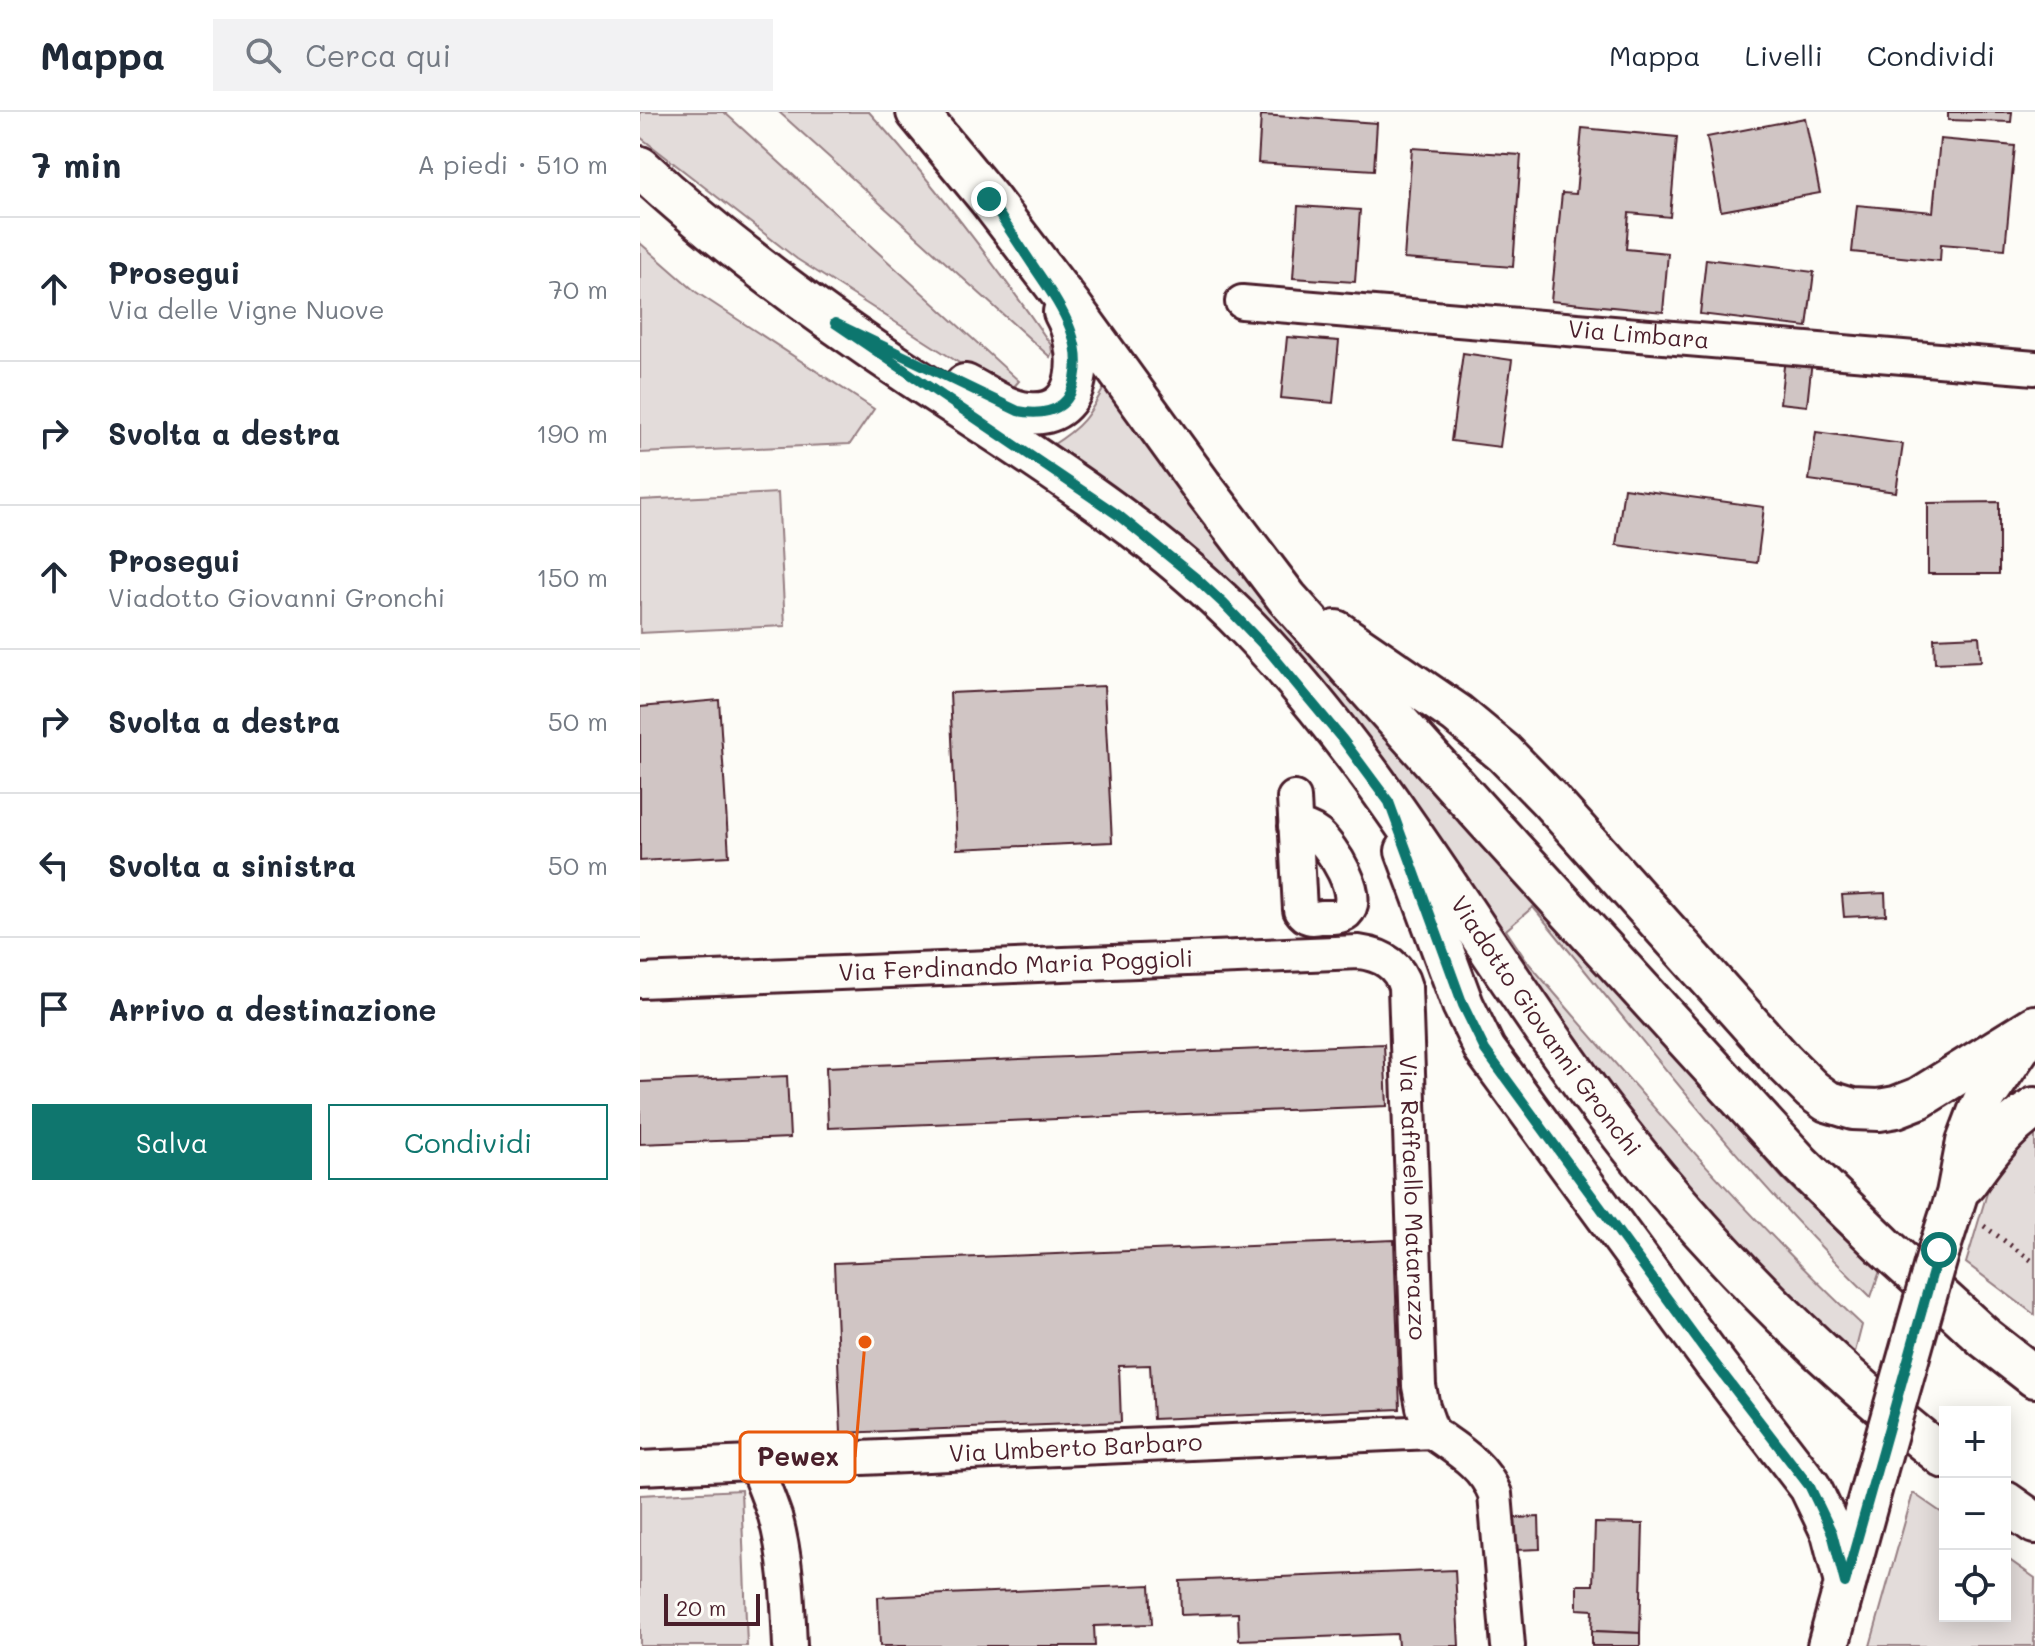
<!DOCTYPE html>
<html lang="it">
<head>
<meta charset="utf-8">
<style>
	body { margin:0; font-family:Mali,sans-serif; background:#f2f2f3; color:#1f2937 }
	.controls { position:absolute; right:24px; bottom:24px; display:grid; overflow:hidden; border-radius:0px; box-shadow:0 4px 20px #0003 }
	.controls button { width:72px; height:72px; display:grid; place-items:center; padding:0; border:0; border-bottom:2px solid #e0e1e3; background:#fff; color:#1f2937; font:40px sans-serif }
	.scale { position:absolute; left:24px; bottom:20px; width:96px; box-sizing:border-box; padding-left:8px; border:4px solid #4a1f2b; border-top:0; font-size:22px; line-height:28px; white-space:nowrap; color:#4a1f2b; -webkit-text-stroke:6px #fdfcf7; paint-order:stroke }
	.stop { position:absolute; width:24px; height:24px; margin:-18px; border:6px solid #0f766e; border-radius:50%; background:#fff }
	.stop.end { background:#0f766e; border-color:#fff; box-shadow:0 2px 8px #0008 }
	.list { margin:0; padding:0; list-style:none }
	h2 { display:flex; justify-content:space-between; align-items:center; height:104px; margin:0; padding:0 32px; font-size:34px }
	h2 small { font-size:26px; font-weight:400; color:#747a83 }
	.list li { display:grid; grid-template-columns:52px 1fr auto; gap:24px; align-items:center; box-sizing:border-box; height:144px; padding:0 32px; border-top:2px solid #e0e1e3 }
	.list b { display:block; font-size:30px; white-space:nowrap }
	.list p { margin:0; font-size:26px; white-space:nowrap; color:#747a83 }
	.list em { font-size:26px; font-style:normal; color:#747a83 }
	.actions { display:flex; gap:16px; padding:24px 32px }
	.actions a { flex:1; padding:18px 0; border:2px solid #0f766e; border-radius:0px; text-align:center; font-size:28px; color:#0f766e }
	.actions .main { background:#0f766e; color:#fff }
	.icon { flex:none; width:44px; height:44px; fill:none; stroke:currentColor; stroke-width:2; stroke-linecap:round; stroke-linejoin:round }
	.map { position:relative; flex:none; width:1395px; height:1534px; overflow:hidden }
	header { display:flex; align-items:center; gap:48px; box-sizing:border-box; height:112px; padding:0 40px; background:#fff; border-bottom:2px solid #e0e1e3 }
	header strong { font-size:38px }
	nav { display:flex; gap:44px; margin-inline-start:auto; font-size:28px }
	.search { width:560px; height:72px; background:#f2f2f3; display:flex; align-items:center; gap:20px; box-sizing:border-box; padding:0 28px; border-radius:0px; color:#747a83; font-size:30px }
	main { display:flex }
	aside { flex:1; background:#fff }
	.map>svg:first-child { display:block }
</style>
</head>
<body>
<header>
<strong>Mappa</strong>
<div class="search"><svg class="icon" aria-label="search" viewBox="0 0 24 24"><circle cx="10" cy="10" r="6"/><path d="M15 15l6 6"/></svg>Cerca qui</div>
<nav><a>Mappa</a><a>Livelli</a><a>Condividi</a></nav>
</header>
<main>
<aside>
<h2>7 min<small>A piedi · 510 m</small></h2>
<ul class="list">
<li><svg class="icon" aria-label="ahead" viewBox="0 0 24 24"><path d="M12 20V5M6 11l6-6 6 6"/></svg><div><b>Prosegui</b><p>Via delle Vigne Nuove</p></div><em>70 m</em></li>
<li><svg class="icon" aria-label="right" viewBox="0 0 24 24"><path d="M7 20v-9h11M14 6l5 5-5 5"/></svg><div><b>Svolta a destra</b></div><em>190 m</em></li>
<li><svg class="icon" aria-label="ahead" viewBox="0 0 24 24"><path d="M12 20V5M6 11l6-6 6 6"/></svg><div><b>Prosegui</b><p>Viadotto Giovanni Gronchi</p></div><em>150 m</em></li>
<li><svg class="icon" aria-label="right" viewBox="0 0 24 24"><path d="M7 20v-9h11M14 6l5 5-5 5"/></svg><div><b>Svolta a destra</b></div><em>50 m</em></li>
<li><svg class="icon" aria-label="left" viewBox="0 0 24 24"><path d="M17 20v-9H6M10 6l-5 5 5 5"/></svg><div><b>Svolta a sinistra</b></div><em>50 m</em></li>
<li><svg class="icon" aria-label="arrive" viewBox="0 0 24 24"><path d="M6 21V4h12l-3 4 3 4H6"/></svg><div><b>Arrivo a destinazione</b></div></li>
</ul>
<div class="actions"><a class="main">Salva</a><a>Condividi</a></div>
</aside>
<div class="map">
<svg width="1395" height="1534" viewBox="0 0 1395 1534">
	<rect width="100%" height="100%" fill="#fdfcf7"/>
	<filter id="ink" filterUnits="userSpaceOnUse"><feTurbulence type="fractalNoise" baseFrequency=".0125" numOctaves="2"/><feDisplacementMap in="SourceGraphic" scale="16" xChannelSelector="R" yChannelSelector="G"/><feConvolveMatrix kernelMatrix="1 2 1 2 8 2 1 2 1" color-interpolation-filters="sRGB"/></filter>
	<g filter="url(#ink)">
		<g fill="#e3dcda" stroke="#967e82" stroke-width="2">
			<polygon points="0,0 84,0 379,269 372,277 363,279 157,147 0,25"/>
			<path d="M139,0H229C295,73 355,152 411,233L412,240L410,245Z"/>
			<polygon points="0,131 56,180 234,297 210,332 0,341"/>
			<path d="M466,272L748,624L1143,1067L1198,1120L1241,1156L1231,1185C1107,1065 1002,927 893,795L866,818L886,848C994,974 1102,1100 1222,1213L1214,1244L1180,1213L1108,1141L1061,1089L993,1007L945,943L808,741L411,334C443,314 448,305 466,272Z"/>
			<polygon points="138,381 145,514 0,521 0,388"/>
			<polygon points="1395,1007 1395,1203 1326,1151 1359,1041"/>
			<polygon points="101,1378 107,1534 0,1534 0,1383"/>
			<polygon points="1273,1381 1305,1403 1305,1504 1365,1504 1365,1445 1395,1466 1394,1534 1230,1534"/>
		</g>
		<g fill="#d0c5c4" stroke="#4a1f2b" stroke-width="2">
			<polygon points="1308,0 1372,0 1371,10 1308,8"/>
			<polygon points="621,3 737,11 734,58 618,51"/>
			<polygon points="1165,6 1180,81 1081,99 1067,25"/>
			<polygon points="942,16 1037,25 1030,105 989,101 986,137 1028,141 1023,200 911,189 922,81 936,82"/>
			<polygon points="1300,27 1375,34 1365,137 1301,132 1300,149 1212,140 1217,93 1293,100"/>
			<polygon points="772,36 881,43 873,155 764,147"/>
			<polygon points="658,94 720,98 715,170 653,166"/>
			<polygon points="1066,147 1174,160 1167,215 1060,202"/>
			<polygon points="647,225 699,229 693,291 641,286"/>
			<polygon points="823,241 872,248 860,335 811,329"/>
			<polygon points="1145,245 1172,248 1167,294 1140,291"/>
			<polygon points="1176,320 1263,332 1256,380 1169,368"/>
			<polygon points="984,376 1124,395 1117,451 976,433"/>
			<polygon points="1359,390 1359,462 1288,462 1288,391"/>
			<polygon points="1339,524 1341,549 1295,551 1294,526"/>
			<polygon points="464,574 472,730 317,737 310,581"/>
			<polygon points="79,588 89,744 0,749 0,595"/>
			<polygon points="1245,781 1246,803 1204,805 1202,783"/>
			<polygon points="744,932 747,994 188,1016 186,955"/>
			<polygon points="147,964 150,1026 0,1032 0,970"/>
			<polygon points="754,1128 760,1297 513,1307 510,1253 479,1254 481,1310 201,1321 194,1151"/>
			<polygon points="899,1405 900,1437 874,1438 873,1406"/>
			<polygon points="955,1411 1003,1412 1000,1521 952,1519 953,1498 937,1497 937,1473 953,1473"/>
			<polygon points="815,1458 819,1534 758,1534 757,1522 599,1528 598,1501 541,1503 540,1469"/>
			<polygon points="510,1473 512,1512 454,1514 455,1534 240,1534 238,1485"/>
			<polygon points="952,1519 1000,1521 1000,1534 952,1534"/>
		</g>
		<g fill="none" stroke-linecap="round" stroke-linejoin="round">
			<g stroke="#4a1f2b" stroke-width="38">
				<g id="minor">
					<path id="s1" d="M602,190L1395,256"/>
					<path d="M654,686L660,798C666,807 672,807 681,805C689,805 700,806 706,801C724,783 692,736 678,723C671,717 664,716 655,714"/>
					<path id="s2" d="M0,869L719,840C741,843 759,852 765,875L779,1274L783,1295L792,1320"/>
					<path d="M115,1352C122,1369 129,1387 135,1404C147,1446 148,1491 150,1534"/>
					<path id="s3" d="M0,1356L792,1320C817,1338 843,1352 855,1382L868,1534"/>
				</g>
			</g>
			<g stroke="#4a1f2b" stroke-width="46">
				<g id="major">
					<polyline points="277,0 349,87 431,194 561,373 647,486 848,710 1160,1052 1244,1134 1318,1201 1345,1226 1395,1265"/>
					<path id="s4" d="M0,55C84,133 178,202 273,265C389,342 510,415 608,516C746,659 841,837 960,995C1059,1126 1177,1245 1305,1346"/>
					<path d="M325,273C345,283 366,299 388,301C446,307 444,235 424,200"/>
					<polyline points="696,519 817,602 864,641 909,687 1144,950 1172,978 1187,989 1213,997 1239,998 1256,995 1279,986 1395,914"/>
					<polyline points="766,739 823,893 845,938 1073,1249 1170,1375 1192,1421 1205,1471"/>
					<path d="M1325,1072C1345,1044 1365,1015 1395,996"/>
					<polyline points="1299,1138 1317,1082 1327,1030 1338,1001 1346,984 1383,930"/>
					<polyline points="1365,1390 1395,1411"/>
					<polyline points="1188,1534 1236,1360"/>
				</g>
			</g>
			<polyline stroke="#4a1f2b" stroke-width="5" stroke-dasharray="2 6" stroke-linecap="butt" points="1344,1114 1395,1151"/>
			<use href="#minor" stroke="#fdfcf7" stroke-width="32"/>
			<use href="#major" stroke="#fdfcf7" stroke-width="40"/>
			<g stroke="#4a1f2b" stroke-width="46" stroke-linecap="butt">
				<polyline id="major-bridge" points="1236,1360 1299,1138"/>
			</g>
			<use href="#major-bridge" stroke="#fdfcf7" stroke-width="40"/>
		</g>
	</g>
	<g fill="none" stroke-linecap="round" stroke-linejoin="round" filter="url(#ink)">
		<path stroke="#0f766e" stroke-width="10" d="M349,87C364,110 379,132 394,155C419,192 450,232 431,280C422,301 398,303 378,299L195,211L478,403L557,467L584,492L629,539L703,628L749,690L823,893L845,938L1073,1249L1170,1375L1192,1421L1205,1471L1299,1138"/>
	</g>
	<g text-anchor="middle" stroke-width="7" stroke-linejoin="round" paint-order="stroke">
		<g font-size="24" fill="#4a1f2b" stroke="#fdfcf7">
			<text dy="8" stroke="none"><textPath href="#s1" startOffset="398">Via Limbara</textPath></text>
			<text dy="8" stroke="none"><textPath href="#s2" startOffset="376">Via Ferdinando Maria Poggioli</textPath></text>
			<text dy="8" stroke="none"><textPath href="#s4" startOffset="1262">Viadotto Giovanni Gronchi</textPath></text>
			<text dy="8" stroke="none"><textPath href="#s2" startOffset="992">Via Raffaello Matarazzo</textPath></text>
			<text dy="8" stroke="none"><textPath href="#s3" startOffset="436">Via Umberto Barbaro</textPath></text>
		</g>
	</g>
	<path fill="none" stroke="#e8590c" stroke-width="3" d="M225 1230L215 1345"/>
	<circle fill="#e8590c" stroke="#fdfcf7" stroke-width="3" cx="225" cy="1230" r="8"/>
	<rect fill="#fdfcf7" stroke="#e8590c" stroke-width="3" x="100" y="1320" width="115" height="50" rx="8"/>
	<g font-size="26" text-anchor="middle" font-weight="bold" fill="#4a1f2b">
		<text x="158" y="1354">Pewex</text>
	</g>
</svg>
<div class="controls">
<button>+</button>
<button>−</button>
<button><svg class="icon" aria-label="locate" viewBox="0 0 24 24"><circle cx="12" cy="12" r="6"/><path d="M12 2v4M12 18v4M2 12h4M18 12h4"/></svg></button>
</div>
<div class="scale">20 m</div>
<div class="stop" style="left:1299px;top:1138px"></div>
<div class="stop end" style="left:349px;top:87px"></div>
</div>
</main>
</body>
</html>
